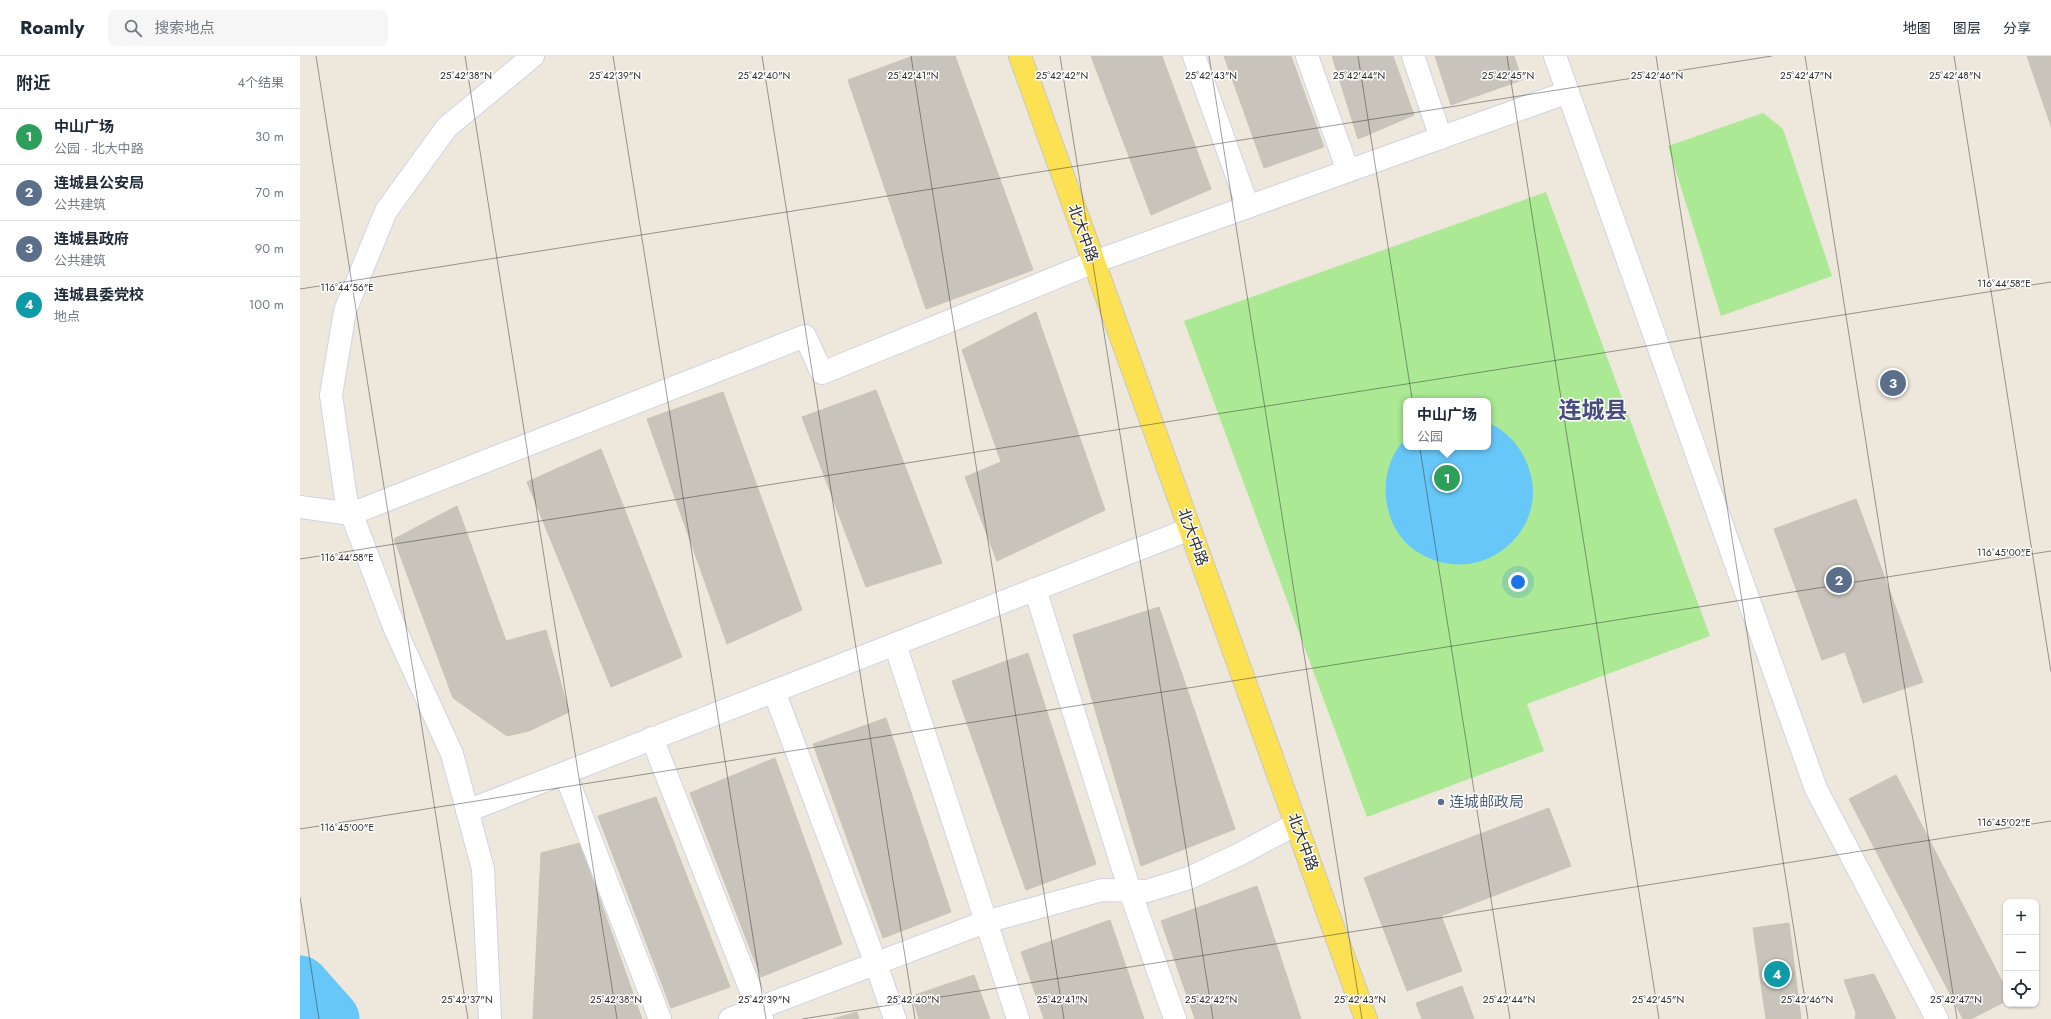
<!DOCTYPE html>
<html lang="zh">
<head>
<meta charset="utf-8">
<style>
	body { margin:0; font-family:Jost,"Noto Sans SC",sans-serif; background:#f6f6f7; color:#1f2937 }
	.controls { position:absolute; right:12px; bottom:12px; display:grid; overflow:hidden; border-radius:8px; box-shadow:0 1px 3px #0004 }
	.controls button { width:36px; height:36px; display:grid; place-items:center; padding:0; border:0; border-bottom:1px solid #e0e1e3; background:#fff; color:#1f2937; font:20px sans-serif }
	.you { position:absolute; left:1218px; top:526px; width:14px; height:14px; margin:-10px; border:3px solid #fff; border-radius:50%; background:#1a73e8; box-shadow:0 0 0 6px #1a73e833 }
	.badge { display:grid; place-items:center; width:26px; height:26px; border-radius:50%; background:#2563eb; color:#fff; font-size:13px; font-weight:700 }
	.pin { position:absolute; translate:-50% -50%; border:2px solid #fff; box-shadow:0 1px 4px #0006 }
	.popup { position:absolute; left:1103px; top:342px; width:88px; height:52px; box-sizing:border-box; display:grid; place-content:center; border-radius:8px; background:#fff; filter:drop-shadow(0 1px 3px #0005); font-size:13px; white-space:nowrap; color:#747a83 }
	.popup b { font-size:15px; color:#1f2937 }
	.popup::after { content:''; position:absolute; left:50%; top:100%; margin-left:-8px; border:8px solid transparent; border-top-color:#fff }
	.list { margin:0; padding:0; list-style:none }
	h2 { display:flex; justify-content:space-between; align-items:center; height:52px; margin:0; padding:0 16px; font-size:17px }
	h2 small { font-size:13px; font-weight:400; color:#747a83 }
	.list li { display:grid; grid-template-columns:26px 1fr auto; gap:12px; align-items:center; box-sizing:border-box; height:56px; padding:0 16px; border-top:1px solid #e0e1e3 }
	.list b { display:block; font-size:15px; white-space:nowrap }
	.list p { margin:0; font-size:13px; white-space:nowrap; color:#747a83 }
	.list em { font-size:13px; font-style:normal; color:#747a83 }
	.icon { flex:none; width:22px; height:22px; fill:none; stroke:currentColor; stroke-width:2; stroke-linecap:round; stroke-linejoin:round }
	.map { position:relative; flex:none; width:1751px; height:963px; overflow:hidden }
	header { display:flex; align-items:center; gap:24px; box-sizing:border-box; height:56px; padding:0 20px; background:#fff; border-bottom:1px solid #e0e1e3 }
	header strong { font-size:19px }
	nav { display:flex; gap:22px; margin-inline-start:auto; font-size:14px }
	.search { width:280px; height:36px; background:#f6f6f7; display:flex; align-items:center; gap:10px; box-sizing:border-box; padding:0 14px; border-radius:8px; color:#747a83; font-size:15px }
	main { display:flex }
	aside { flex:1; background:#fff }
	.map>svg:first-child { display:block }
</style>
</head>
<body>
<header>
<strong>Roamly</strong>
<div class="search"><svg class="icon" aria-label="search" viewBox="0 0 24 24"><circle cx="10" cy="10" r="6"/><path d="M15 15l6 6"/></svg>搜索地点</div>
<nav><a>地图</a><a>图层</a><a>分享</a></nav>
</header>
<main>
<aside>
<h2>附近<small>4个结果</small></h2>
<ul class="list">
<li><span class="badge" style="background:#2e9e5b">1</span><div><b>中山广场</b><p>公园 · 北大中路</p></div><em>30 m</em></li>
<li><span class="badge" style="background:#5c6f8a">2</span><div><b>连城县公安局</b><p>公共建筑</p></div><em>70 m</em></li>
<li><span class="badge" style="background:#5c6f8a">3</span><div><b>连城县政府</b><p>公共建筑</p></div><em>90 m</em></li>
<li><span class="badge" style="background:#0f9aa8">4</span><div><b>连城县委党校</b><p>地点</p></div><em>100 m</em></li>
</ul>
</aside>
<div class="map">
<svg width="1751" height="963" viewBox="0 0 1751 963">
	<rect width="100%" height="100%" fill="#eee7dc"/>
	<g fill="#abe994" fill-rule="evenodd">
		<polygon points="1463,57 1483,73 1532,220 1421,260 1368,90"/>
		<path d="M1246,136L1410,580L1227,648L1244,695L1067,761L884,265ZM1106,345H1188V391H1106Z"/>
	</g>
	<path fill="#67c7f8" d="M1188,367C1205,373 1219,389 1226,405C1256,471 1183,534 1121,498C1104,489 1092,472 1088,453C1082,430 1087,400 1106,383V391H1188Z"/>
	<g fill="none" stroke-linecap="round" stroke-linejoin="round">
		<polyline stroke="#67c7f8" stroke-width="57" points="0,928 31,963"/>
	</g>
	<g fill="#c9c4bb" stroke="#c9c4b5">
		<polygon points="613,0 655,0 733,214 626,253 548,24"/>
		<polygon points="791,0 862,0 911,133 851,159"/>
		<polygon points="924,0 991,0 1024,91 964,112"/>
		<polygon points="1032,0 1093,0 1114,59 1058,83"/>
		<polygon points="1135,0 1214,0 1222,24 1151,49"/>
		<polygon points="1727,0 1751,0 1751,70"/>
		<polygon points="736,256 805,454 697,505 665,421 701,406 662,294"/>
		<polygon points="576,334 642,507 566,531 502,361"/>
		<polygon points="423,336 502,554 427,588 347,363"/>
		<polygon points="301,393 382,601 311,631 227,426"/>
		<polygon points="1556,443 1623,626 1563,647 1545,596 1522,604 1474,473"/>
		<polygon points="157,450 206,585 246,574 269,656 229,675 207,680 153,642 94,483"/>
		<polygon points="859,551 935,773 841,810 773,579"/>
		<polygon points="728,597 796,808 726,834 652,625"/>
		<polygon points="586,662 651,856 583,882 513,688"/>
		<polygon points="475,702 542,888 461,921 390,737"/>
		<polygon points="1596,719 1706,933 1706,945 1671,963 1663,963 1549,743"/>
		<polygon points="356,741 430,931 371,952 298,760"/>
		<polygon points="1249,752 1271,810 1141,860 1119,801"/>
		<polygon points="280,787 342,963 233,963 241,797"/>
		<polygon points="1119,801 1162,915 1107,935 1064,822"/>
		<polygon points="957,830 1001,963 895,963 861,865"/>
		<polygon points="810,864 844,963 744,963 721,896"/>
		<polygon points="1489,867 1501,963 1466,963 1453,872"/>
		<polygon points="1574,918 1596,963 1555,963 1556,957 1544,924"/>
		<polygon points="674,919 690,963 619,963 612,940"/>
		<polygon points="1162,930 1174,963 1122,963 1116,947"/>
		<polygon points="557,956 559,963 533,963"/>
	</g>
	<g fill="none" stroke-linecap="round" stroke-linejoin="round">
		<g stroke="#d1d3e5" stroke-width="24">
			<g id="minor">
				<polyline points="894,0 948,151"/>
				<polyline points="1007,0 1048,115"/>
				<polyline points="1113,0 1141,82"/>
				<polyline points="1255,0 1516,733 1637,963"/>
				<polyline points="0,451 51,458 505,280 522,317 794,206 1268,36"/>
				<polyline points="735,533 830,835 875,963"/>
				<polyline points="595,588 718,963"/>
				<polyline points="474,635 576,908 595,963"/>
				<polyline points="352,682 462,963"/>
				<polyline points="265,717 360,963"/>
				<polyline points="167,755 890,473"/>
				<polyline points="190,963 183,813 152,698 95,573 46,443 31,339 45,255 86,155 147,71 233,0"/>
				<polyline points="430,963 685,866 802,834 847,835 889,822 940,798 996,768"/>
			</g>
		</g>
		<g stroke="#c8c8c8" stroke-width="24">
			<polyline id="major" points="720,0 1066,963"/>
		</g>
		<use href="#minor" stroke="#fff" stroke-width="22"/>
		<use href="#major" stroke="#fce153" stroke-width="22"/>
	</g>
	<path fill="none" stroke="#2b2b2b" stroke-width="1" stroke-opacity="0.45" d="M16,0L168,963M165,0L317,963M313,0L466,963M462,0L615,963M611,0L764,963M760,0L913,963M909,0L1062,963M1058,0L1210,963M1207,0L1359,963M1356,0L1508,963M1505,0L1657,963M1654,0L1751,616M0,233L1472,0M0,503L1751,226M0,773L1751,495M0,841L19,963M502,963L1751,765"/>
	<circle fill="#5c6f8a" stroke="#fff" stroke-width="1.5" cx="1141" cy="746" r="4"/>
	<g text-anchor="middle" stroke-width="3" stroke-linejoin="round" paint-order="stroke">
		<g font-size="15" fill="#2b2b2b" stroke="#fff">
			<text transform="translate(783 177) rotate(70)" y="5">北大中路</text>
			<text transform="translate(893 481) rotate(70)" y="5">北大中路</text>
			<text transform="translate(1003 786) rotate(70)" y="5">北大中路</text>
		</g>
		<g font-size="15" fill="#4e5e75" stroke="#fff" text-anchor="start">
			<text x="1149" y="751">连城邮政局</text>
		</g>
		<g font-size="23" font-weight="bold" fill="#474d7f" stroke="#fff">
			<text x="1293" y="362">连城县</text>
		</g>
	</g>
	<g font-size="10" text-anchor="middle" fill="#2b2b2b" stroke="#fff" stroke-width="3" stroke-linejoin="round" paint-order="stroke">
		<text x="1655" y="23">25°42'48"N</text>
		<text x="166" y="23">25°42'38"N</text>
		<text x="315" y="23">25°42'39"N</text>
		<text x="464" y="23">25°42'40"N</text>
		<text x="613" y="23">25°42'41"N</text>
		<text x="762" y="23">25°42'42"N</text>
		<text x="911" y="23">25°42'43"N</text>
		<text x="1059" y="23">25°42'44"N</text>
		<text x="1208" y="23">25°42'45"N</text>
		<text x="1357" y="23">25°42'46"N</text>
		<text x="1506" y="23">25°42'47"N</text>
		<text x="1704" y="231">116°44'58"E</text>
		<text x="47" y="235">116°44'56"E</text>
		<text x="1704" y="500">116°45'00"E</text>
		<text x="47" y="505">116°44'58"E</text>
		<text x="1704" y="770">116°45'02"E</text>
		<text x="47" y="775">116°45'00"E</text>
		<text x="167" y="947">25°42'37"N</text>
		<text x="316" y="947">25°42'38"N</text>
		<text x="464" y="947">25°42'39"N</text>
		<text x="613" y="947">25°42'40"N</text>
		<text x="762" y="947">25°42'41"N</text>
		<text x="911" y="947">25°42'42"N</text>
		<text x="1060" y="947">25°42'43"N</text>
		<text x="1209" y="947">25°42'44"N</text>
		<text x="1358" y="947">25°42'45"N</text>
		<text x="1507" y="947">25°42'46"N</text>
		<text x="1656" y="947">25°42'47"N</text>
	</g>
</svg>
<div class="controls">
<button>+</button>
<button>−</button>
<button><svg class="icon" aria-label="locate" viewBox="0 0 24 24"><circle cx="12" cy="12" r="6"/><path d="M12 2v4M12 18v4M2 12h4M18 12h4"/></svg></button>
</div>
<div class="you"></div>
<div class="pin badge" style="left:1147px;top:422px;background:#2e9e5b">1</div>
<div class="popup"><b>中山广场</b>公园</div>
<div class="pin badge" style="left:1539px;top:524px;background:#5c6f8a">2</div>
<div class="pin badge" style="left:1593px;top:327px;background:#5c6f8a">3</div>
<div class="pin badge" style="left:1477px;top:918px;background:#0f9aa8">4</div>
</div>
</main>
</body>
</html>
